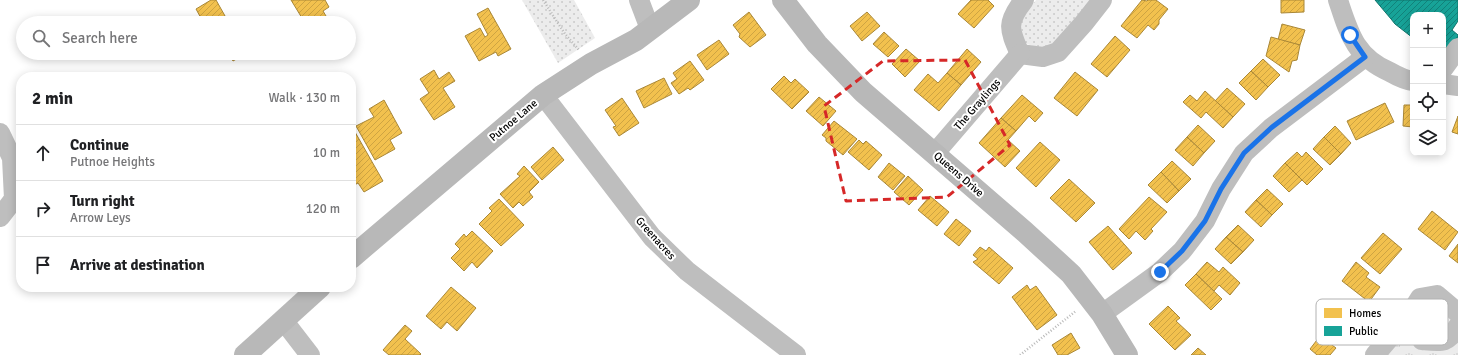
<!DOCTYPE html>
<html lang="en">
<head>
<meta charset="utf-8">
<style>
	body { margin:0; font-family:Signika,sans-serif; background:#f2f2f2; color:#202124 }
	.controls { position:absolute; right:12px; top:12px; display:grid; overflow:hidden; border-radius:8px; box-shadow:0 2px 10px #0003 }
	.controls button { width:36px; height:36px; display:grid; place-items:center; padding:0; border:0; border-bottom:1px solid #e0e0e0; background:#fff; color:#202124; font:20px sans-serif }
	.stop { position:absolute; width:12px; height:12px; margin:-9px; border:3px solid #1a73e8; border-radius:50%; background:#fff }
	.stop.end { background:#1a73e8; border-color:#fff; box-shadow:0 1px 4px #0008 }
	.list { margin:0; padding:0; list-style:none }
	h2 { display:flex; justify-content:space-between; align-items:center; height:52px; margin:0; padding:0 16px; font-size:17px }
	h2 small { font-size:13px; font-weight:400; color:#757577 }
	.list li { display:grid; grid-template-columns:26px 1fr auto; gap:12px; align-items:center; box-sizing:border-box; height:56px; padding:0 16px; border-top:1px solid #e0e0e0 }
	.list b { display:block; font-size:15px; white-space:nowrap }
	.list p { margin:0; font-size:13px; white-space:nowrap; color:#757577 }
	.list em { font-size:13px; font-style:normal; color:#757577 }
	.icon { flex:none; width:22px; height:22px; fill:none; stroke:currentColor; stroke-width:2; stroke-linecap:round; stroke-linejoin:round }
	.map { position:relative; flex:none; width:1458px; height:355px; overflow:hidden }
	.search { position:absolute; background:#fff; box-shadow:0 2px 10px #0003; left:16px; top:16px; width:340px; height:44px; display:flex; align-items:center; gap:10px; box-sizing:border-box; padding:0 14px; border-radius:22px; color:#757577; font-size:15px }
	.panel { position:absolute; background:#fff; box-shadow:0 2px 10px #0003; left:16px; top:72px; width:340px; height:220px; border-radius:16px }
	.map>svg:first-child { display:block }
</style>
</head>
<body>
<div class="map">
<svg width="1458" height="355" viewBox="0 0 1458 355">
	<defs>
		<pattern id="grass-dots" width="8" height="8" patternUnits="userSpaceOnUse"><rect width="8" height="8" fill="#ececec"/><path d="M2 2h.1M6 6h.1" fill="none" stroke="#c9c9c9" stroke-width="1.8" stroke-linecap="round"/></pattern>
		<pattern id="park-tufts" width="24" height="20" patternUnits="userSpaceOnUse"><rect width="24" height="20" fill="#ececec"/><path d="M3 7l-1-3M5 7V3M7 7l1-3M15 17l-1-3M17 17v-4M19 17l1-3" fill="none" stroke="#c9c9c9"/></pattern>
		<pattern id="homes-hatch" width="6" height="6" patternUnits="userSpaceOnUse"><rect width="6" height="6" fill="#f2c14e"/><path d="M-1 1l2-2M0 6l6-6M5 7l2-2" fill="none" stroke="#cea442"/></pattern>
		<pattern id="public-hatch" width="6" height="6" patternUnits="userSpaceOnUse"><rect width="6" height="6" fill="#17a398"/><path d="M-1 1l2-2M0 6l6-6M5 7l2-2" fill="none" stroke="#12827a"/></pattern>
	</defs>
	<rect width="100%" height="100%" fill="#fff"/>
	<g fill="url(#grass-dots)">
		<polygon points="522,0 574,0 595,38 558,63"/>
		<polygon points="1036,0 1092,0 1056,44 1039,49 1023,42 1020,22"/>
	</g>
	<polygon fill="url(#park-tufts)" points="1434,301 1458,320 1458,355 1385,355 1422,305"/>
	<g fill="url(#homes-hatch)" stroke="#a98737">
		<polygon points="211,0 216,0 229,23 211,23 207,17 202,20 196,9"/>
		<polygon points="291,0 325,0 329,7 323,11 329,21 326,23 305,23"/>
		<polygon points="971,0 988,0 994,6 974,28 958,14"/>
		<polygon points="1142,0 1147,1 1148,0 1156,0 1168,9 1159,20 1159,24 1154,30 1148,25 1137,38 1121,26"/>
		<polygon points="1281,0 1304,0 1304,12 1281,13"/>
		<polygon points="488,8 511,49 498,56 496,52 479,61 465,36 480,28 485,37 488,35 477,14"/>
		<polygon points="749,12 766,35 750,47 739,37 740,34 733,25"/>
		<polygon points="867,12 880,26 862,41 850,26"/>
		<polygon points="1282,24 1305,30 1300,45 1278,40"/>
		<polygon points="884,32 899,46 888,57 873,44"/>
		<polygon points="1115,36 1130,50 1107,77 1091,64"/>
		<polygon points="1271,37 1300,45 1297,60 1292,61 1289,72 1266,56"/>
		<polygon points="719,40 729,54 707,70 697,55"/>
		<polygon points="906,49 920,61 905,77 892,64"/>
		<polygon points="967,49 981,62 961,85 947,73"/>
		<polygon points="228,53 247,53 233,61"/>
		<polygon points="1263,59 1280,75 1268,87 1251,71"/>
		<polygon points="690,61 704,80 690,90 688,88 679,94 671,83 677,79 673,73"/>
		<polygon points="434,70 439,79 449,72 455,81 443,88 455,107 434,120 420,99 429,93 420,79"/>
		<polygon points="1251,71 1268,87 1256,100 1239,83"/>
		<polygon points="1075,72 1098,90 1077,116 1054,98"/>
		<polygon points="947,73 961,85 939,111 914,90 928,74 938,83"/>
		<polygon points="784,76 791,83 795,79 809,92 792,109 771,89"/>
		<polygon points="664,78 672,94 644,108 636,91"/>
		<polygon points="1227,88 1245,104 1233,117 1215,101"/>
		<polygon points="1205,91 1233,117 1223,128 1206,112 1201,118 1183,102 1190,95 1197,101"/>
		<polygon points="1022,95 1043,113 1035,122 1029,116 1016,131 1001,118"/>
		<polygon points="819,97 836,111 823,126 806,111"/>
		<polygon points="622,98 639,123 619,136 613,127 616,126 605,110"/>
		<polygon points="384,100 402,133 390,140 395,149 375,160 356,126 374,117 369,109"/>
		<polygon points="1385,103 1394,122 1356,140 1347,121"/>
		<polygon points="1404,105 1413,105 1413,127 1403,126"/>
		<polygon points="1458,116 1458,134 1452,132"/>
		<polygon points="1001,118 1016,131 1008,140 1020,151 1005,167 979,143"/>
		<polygon points="834,121 857,139 843,155 826,141 826,138 822,135"/>
		<polygon points="351,125 383,181 364,192 358,183 351,187"/>
		<polygon points="1198,125 1215,141 1204,153 1187,137"/>
		<polygon points="1335,126 1351,143 1341,154 1324,137"/>
		<polygon points="1187,137 1204,153 1193,166 1175,150"/>
		<polygon points="1324,137 1341,154 1330,165 1313,149"/>
		<polygon points="859,140 863,144 866,141 882,155 869,170 848,152"/>
		<polygon points="1040,142 1060,160 1036,187 1016,168"/>
		<polygon points="553,147 564,160 542,180 531,167"/>
		<polygon points="1297,152 1302,157 1306,152 1323,169 1307,185 1285,163"/>
		<polygon points="1172,161 1191,179 1179,191 1161,172"/>
		<polygon points="889,163 905,176 893,190 878,177"/>
		<polygon points="1285,163 1302,180 1289,192 1273,176"/>
		<polygon points="524,166 539,182 529,192 533,197 523,206 519,202 513,208 500,194 520,176 517,174"/>
		<polygon points="1161,172 1179,191 1167,203 1148,185"/>
		<polygon points="908,176 923,190 909,205 894,192"/>
		<polygon points="1069,179 1095,203 1076,222 1050,198"/>
		<polygon points="1267,189 1283,204 1272,215 1256,200"/>
		<polygon points="930,196 949,212 937,226 918,210"/>
		<polygon points="1149,197 1167,212 1151,229 1153,231 1145,240 1136,231 1129,239 1119,229"/>
		<polygon points="499,199 524,225 501,246 479,224 492,211 489,208"/>
		<polygon points="1256,200 1272,215 1261,227 1245,212"/>
		<polygon points="1432,211 1458,232 1445,250 1418,229"/>
		<polygon points="956,219 971,231 959,246 944,234"/>
		<polygon points="1238,225 1254,240 1243,252 1226,237"/>
		<polygon points="1108,226 1132,253 1113,270 1089,242"/>
		<polygon points="472,231 493,251 477,268 472,262 464,271 451,258 460,249 455,244 464,234 466,237"/>
		<polygon points="1383,233 1402,249 1380,274 1361,258"/>
		<polygon points="1226,237 1243,252 1231,264 1215,249"/>
		<polygon points="1458,244 1458,263 1449,256"/>
		<polygon points="980,247 986,251 989,247 1013,268 999,284 973,262 978,259 973,255"/>
		<polygon points="1207,262 1219,272 1223,267 1240,283 1230,295 1219,285 1214,291 1196,274"/>
		<polygon points="1356,262 1369,273 1366,277 1380,287 1369,302 1342,281"/>
		<polygon points="1196,274 1222,299 1211,310 1185,285"/>
		<polygon points="1027,285 1030,290 1036,286 1057,315 1037,330 1012,297"/>
		<polygon points="451,287 476,308 457,331 447,322 441,329 426,316"/>
		<polygon points="1168,306 1180,318 1176,321 1191,335 1175,350 1149,324"/>
		<polygon points="405,325 412,331 405,339 421,354 420,355 389,355 383,350"/>
		<polygon points="1071,333 1080,348 1067,355 1058,355 1052,345"/>
		<polygon points="1320,336 1336,348 1330,355 1317,355 1310,349"/>
		<polygon points="1198,348 1206,355 1191,355"/>
	</g>
	<polygon fill="url(#public-hatch)" stroke="#10726a" points="1375,0 1458,0 1458,21 1452,30 1458,35 1458,38 1448,51 1443,47 1443,15 1413,15 1413,38 1395,24 1391,19"/>
	<g fill="none" stroke-linecap="round" stroke-linejoin="round">
		<g stroke="#b9b9b9" stroke-width="2.5" stroke-dasharray="1 2" stroke-linecap="butt">
			<polyline points="543,0 565,34 579,50"/>
			<polyline points="1020,355 1076,311"/>
		</g>
		<g stroke="#bebebe" stroke-width="20">
			<polyline points="639,0 650,29"/>
			<path d="M1338,0C1349,33 1355,57 1390,72C1397,76 1405,80 1413,81"/>
			<polyline points="1020,54 1043,57 1058,52 1084,23 1102,0"/>
			<path d="M1020,54C1009,29 1006,23 1024,0"/>
			<polyline points="1443,69 1458,48"/>
			<polyline points="1443,84 1458,86"/>
			<polyline points="543,95 652,237 687,271 796,355"/>
			<polyline points="0,133 12,158 14,199 0,217"/>
			<polyline points="935,153 1020,54"/>
			<path d="M1458,313L1437,295L1420,298L1410,314L1422,340C1441,342 1448,344 1458,326"/>
			<polyline points="1102,314 1160,272 1182,251 1205,221 1221,189 1244,153 1271,128 1365,57"/>
			<polyline points="283,320 310,355"/>
			<polyline points="1375,355 1410,314"/>
		</g>
		<g stroke="#b8b8b8" stroke-width="22">
			<polyline points="783,0 817,44 863,92 1025,232 1071,274 1102,314 1127,355"/>
			<polyline points="351,258 543,95 591,64 636,40 689,0"/>
			<polyline points="245,355 320,287"/>
		</g>
	</g>
	<g fill="none" stroke-linecap="round" stroke-linejoin="round">
		<polyline stroke="#1a73e8" stroke-width="5" points="1160,272 1182,251 1205,221 1221,189 1244,153 1271,128 1365,57 1350,35"/>
	</g>
	<path fill="none" stroke="#d62828" stroke-width="3" stroke-dasharray="8 5" stroke-linejoin="round" d="M965,60L1010,145L947,197L846,201L824,106L883,61Z"/>
	<g text-anchor="middle" stroke-width="4" stroke-linejoin="round" paint-order="stroke">
		<g font-size="11" fill="#000" stroke="#fff">
			<text transform="translate(977 104) rotate(-49)" y="4">The Graylings</text>
			<text transform="translate(513 120) rotate(-40)" y="4">Putnoe Lane</text>
			<text transform="translate(959 174) rotate(41)" y="4">Queens Drive</text>
			<text transform="translate(656 238) rotate(48)" y="4">Greenacres</text>
		</g>
	</g>
	<rect x="1316" y="299" width="132" height="46" rx="6" fill="#fff" stroke="#b2b2b2" stroke-width="1"/>
	<rect x="1324" y="308" width="18" height="10" fill="#f2c14e"/>
	<rect x="1324" y="326" width="18" height="10" fill="#17a398"/>
	<g font-size="11" fill="#000">
		<text x="1349" y="317">Homes</text>
		<text x="1349" y="335">Public</text>
	</g>
</svg>
<div class="controls">
<button>+</button>
<button>−</button>
<button><svg class="icon" aria-label="locate" viewBox="0 0 24 24"><circle cx="12" cy="12" r="6"/><path d="M12 2v4M12 18v4M2 12h4M18 12h4"/></svg></button>
<button><svg class="icon" aria-label="layers" viewBox="0 0 24 24"><path d="M12 4l9 5-9 5-9-5zM3 14l9 5 9-5"/></svg></button>
</div>
<div class="stop" style="left:1350px;top:35px"></div>
<div class="stop end" style="left:1160px;top:272px"></div>
<div class="search"><svg class="icon" aria-label="search" viewBox="0 0 24 24"><circle cx="10" cy="10" r="6"/><path d="M15 15l6 6"/></svg>Search here</div>
<section class="panel">
<h2>2 min<small>Walk · 130 m</small></h2>
<ul class="list">
<li><svg class="icon" aria-label="ahead" viewBox="0 0 24 24"><path d="M12 20V5M6 11l6-6 6 6"/></svg><div><b>Continue</b><p>Putnoe Heights</p></div><em>10 m</em></li>
<li><svg class="icon" aria-label="right" viewBox="0 0 24 24"><path d="M7 20v-9h11M14 6l5 5-5 5"/></svg><div><b>Turn right</b><p>Arrow Leys</p></div><em>120 m</em></li>
<li><svg class="icon" aria-label="arrive" viewBox="0 0 24 24"><path d="M6 21V4h12l-3 4 3 4H6"/></svg><div><b>Arrive at destination</b></div></li>
</ul>
</section>
</div>
</body>
</html>
